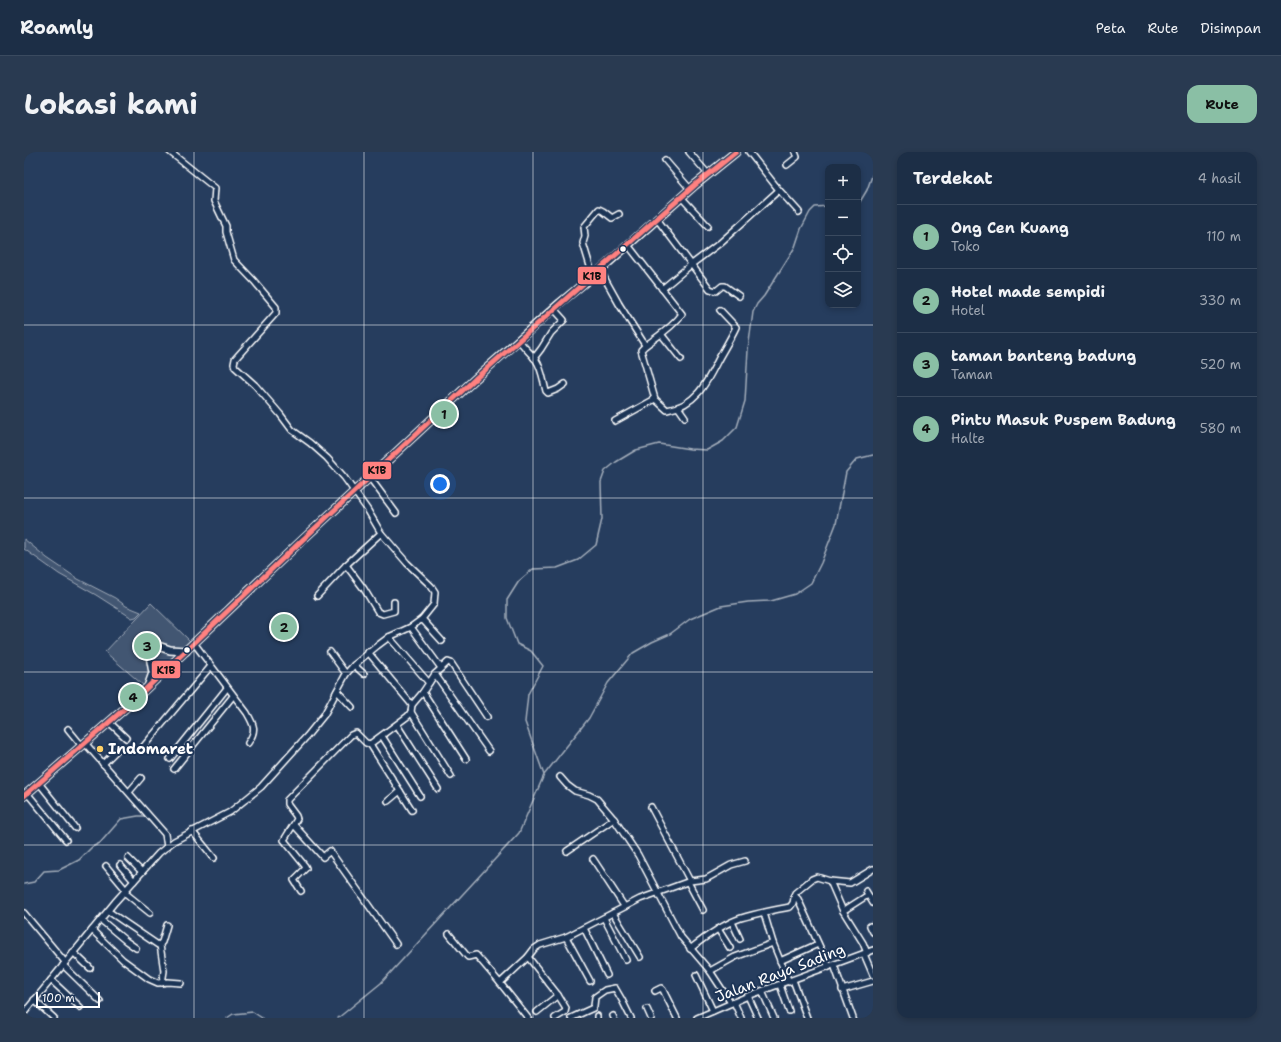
<!DOCTYPE html>
<html lang="id">
<head>
<meta charset="utf-8">
<style>
	body { margin:0; font-family:"Shantell Sans",sans-serif; background:#293a51; color:#f1f3f6 }
	.controls { position:absolute; right:12px; top:12px; display:grid; overflow:hidden; border-radius:8px; box-shadow:0 2px 6px #0003 }
	.controls button { width:36px; height:36px; display:grid; place-items:center; padding:0; border:0; border-bottom:1px solid #3a4a5f; background:#1c2e46; color:#f1f3f6; font:20px sans-serif }
	.scale { position:absolute; left:12px; bottom:10px; width:64px; box-sizing:border-box; padding-left:4px; border:2px solid #fff; border-top:0; font-size:11px; line-height:14px; white-space:nowrap; color:#fff; -webkit-text-stroke:3px #1d3557; paint-order:stroke }
	.you { position:absolute; left:416px; top:332px; width:14px; height:14px; margin:-10px; border:3px solid #fff; border-radius:50%; background:#1a73e8; box-shadow:0 0 0 6px #1a73e833 }
	.badge { display:grid; place-items:center; width:26px; height:26px; border-radius:50%; background:#8abfa5; color:#111; font-size:13px; font-weight:700 }
	.pin { position:absolute; translate:-50% -50%; border:2px solid #fff; box-shadow:0 1px 4px #0006 }
	.list { margin:0; padding:0; list-style:none }
	h2 { display:flex; justify-content:space-between; align-items:center; height:52px; margin:0; padding:0 16px; font-size:17px }
	h2 small { font-size:13px; font-weight:400; color:#a0a8b3 }
	.list li { display:grid; grid-template-columns:26px 1fr auto; gap:12px; align-items:center; box-sizing:border-box; height:64px; padding:0 16px; border-top:1px solid #3a4a5f }
	.list b { display:block; font-size:15px; white-space:nowrap }
	.list p { margin:0; font-size:13px; white-space:nowrap; color:#a0a8b3 }
	.list em { font-size:13px; font-style:normal; color:#a0a8b3 }
	.icon { flex:none; width:22px; height:22px; fill:none; stroke:currentColor; stroke-width:2; stroke-linecap:round; stroke-linejoin:round }
	.map { position:relative; flex:none; width:849px; height:866px; overflow:hidden; border-radius:12px }
	header { display:flex; align-items:center; gap:24px; box-sizing:border-box; height:56px; padding:0 20px; background:#1c2e46; border-bottom:1px solid #3a4a5f }
	header strong { font-size:19px }
	nav { display:flex; gap:22px; margin-inline-start:auto; font-size:14px }
	.intro { display:flex; align-items:center; justify-content:space-between; box-sizing:border-box; height:96px; padding:0 24px }
	h1 { margin:0; font-size:28px }
	.button { padding:10px 18px; border-radius:12px; background:#8abfa5; color:#111; font-size:14px; font-weight:700 }
	main { display:flex; gap:24px; padding:0 24px }
	aside { flex:1; background:#1c2e46; border-radius:12px; box-shadow:0 2px 6px #0003 }
	.map>svg:first-child { display:block }
</style>
</head>
<body>
<header>
<strong>Roamly</strong>
<nav><a>Peta</a><a>Rute</a><a>Disimpan</a></nav>
</header>
<div class="intro"><h1>Lokasi kami</h1><a class="button">Rute</a></div>
<main>
<div class="map">
<svg width="849" height="866" viewBox="0 0 849 866">
	<rect width="100%" height="100%" fill="#263d5e"/>
	<filter id="ink" filterUnits="userSpaceOnUse"><feTurbulence type="fractalNoise" baseFrequency=".025" numOctaves="2"/><feDisplacementMap in="SourceGraphic" scale="8" xChannelSelector="R" yChannelSelector="G"/><feConvolveMatrix kernelMatrix="1 2 1 2 8 2 1 2 1" color-interpolation-filters="sRGB"/></filter>
	<g filter="url(#ink)">
		<g fill="#425672" stroke="#a0aab8">
			<polygon points="0,387 23,406 54,427 91,446 102,454 117,460 112,465 108,466 72,443 35,422 0,397"/>
			<polygon points="127,451 166,489 119,533 81,500"/>
		</g>
		<g fill="none" stroke-linecap="round" stroke-linejoin="round">
			<g stroke="#a4aebb" stroke-width="1.5">
				<polyline points="834,53 843,38 849,21"/>
				<polyline points="520,623 501,570 504,542 519,514 507,499 493,492 483,466 483,448 495,429 509,417 533,416 554,408 572,393 578,367 577,330 581,319 592,310 612,298 635,292 666,297 683,298 699,289 713,275 721,249 724,198 729,160 733,152 740,144 771,95 777,77 786,60 791,55 804,54"/>
				<polyline points="0,732 10,730 20,719 35,718 55,708 68,695 76,691 97,667 114,664 122,664"/>
				<polyline points="203,866 209,862 229,860 238,866"/>
				<polyline points="314,866 357,831 495,681 520,623 565,566 584,531 609,501 628,490 646,482 666,467 697,454 724,450 747,449 771,442 787,431 797,411 812,372 822,320 833,307 849,303"/>
			</g>
			<g stroke="#fff" stroke-width="8">
				<g id="minor">
					<polyline points="665,0 684,22"/>
					<polyline points="725,0 755,38 775,60"/>
					<polyline points="641,8 666,37"/>
					<polyline points="763,13 773,5 771,0"/>
					<polyline points="657,45 684,74"/>
					<polyline points="633,67 686,137 692,139 698,134 701,134 715,144"/>
					<path d="M604,93L658,162C651,172 639,181 629,188C624,192 621,193 617,198L631,247L643,258C672,253 682,232 694,208C700,197 707,186 712,175L696,158"/>
					<polyline points="576,118 595,152 621,193"/>
					<polyline points="569,124 559,91 561,84 560,75 575,57 579,59 588,66 595,62"/>
					<polyline points="638,137 668,112 696,91 755,38"/>
					<polyline points="637,182 657,207"/>
					<path d="M495,188C500,196 507,201 512,208C518,217 519,228 522,239L524,241L534,237L541,232"/>
					<polyline points="510,206 517,197 527,181 540,168 529,156"/>
					<polyline points="654,255 661,265"/>
					<polyline points="591,269 631,247"/>
					<polyline points="346,326 372,361"/>
					<polyline points="322,413 340,437 354,460 359,462 370,459 370,450"/>
					<polyline points="293,444 322,413 357,381"/>
					<polyline points="398,467 418,489"/>
					<polyline points="387,475 417,516"/>
					<polyline points="365,485 405,531"/>
					<path d="M170,491L223,561C230,573 233,578 224,591"/>
					<polyline points="306,500 322,522"/>
					<polyline points="344,500 388,553"/>
					<polyline points="330,513 340,522"/>
					<polyline points="411,522 465,599"/>
					<polyline points="313,539 328,555"/>
					<polyline points="399,540 442,607"/>
					<polyline points="387,560 427,624"/>
					<polyline points="85,570 102,586"/>
					<polyline points="373,573 414,637"/>
					<polyline points="44,577 58,594"/>
					<polyline points="358,584 396,644"/>
					<polyline points="61,591 141,682 143,695"/>
					<polyline points="119,595 187,514"/>
					<polyline points="146,607 203,536"/>
					<polyline points="79,612 94,597"/>
					<polyline points="150,617 209,544"/>
					<polyline points="536,625 543,633 551,639 565,643 573,647 590,667 614,703 657,785 686,819 707,851"/>
					<polyline points="15,631 51,676"/>
					<polyline points="105,640 117,626"/>
					<polyline points="3,641 42,688"/>
					<polyline points="364,649 376,639"/>
					<polyline points="627,655 666,729"/>
					<polyline points="388,658 346,592 384,564 387,560 388,553 399,540 411,522 424,510 427,511 463,565"/>
					<polyline points="270,673 299,705 306,699 372,792"/>
					<polyline points="168,679 190,706"/>
					<polyline points="543,699 590,667"/>
					<polyline points="104,706 118,720"/>
					<polyline points="569,707 600,754"/>
					<polyline points="96,713 110,729"/>
					<polyline points="82,714 102,738"/>
					<polyline points="806,729 819,759 839,791 843,801"/>
					<polyline points="664,730 679,758"/>
					<polyline points="277,739 270,728 282,716 281,714 260,688 273,667 272,664 263,652 263,648 327,583 332,581 342,591 346,592"/>
					<polyline points="842,739 849,751"/>
					<polyline points="100,740 126,761"/>
					<polyline points="770,743 774,747 805,815"/>
					<polyline points="84,759 134,793 135,793 138,790 143,773"/>
					<polyline points="819,759 844,743"/>
					<polyline points="0,761 41,810"/>
					<polyline points="589,761 616,805"/>
					<polyline points="740,761 749,791 765,830"/>
					<polyline points="580,766 602,808"/>
					<polyline points="77,768 102,789 112,796"/>
					<polyline points="708,770 716,787"/>
					<polyline points="846,774 849,780"/>
					<polyline points="560,776 583,823"/>
					<polyline points="694,777 706,796"/>
					<polyline points="68,778 99,808 125,827 134,831 144,830 157,831"/>
					<polyline points="425,782 443,804 444,805 452,803 453,804 476,831 504,866"/>
					<polyline points="542,785 566,829"/>
					<polyline points="136,793 140,819 138,831"/>
					<path d="M666,797C681,785 699,772 717,766C733,761 750,758 766,755L769,751L771,741L788,727L793,725L806,729L826,731L849,717"/>
					<polyline points="49,800 66,816"/>
					<polyline points="840,802 849,823"/>
					<polyline points="504,805 534,843 542,856 541,860 531,866"/>
					<polyline points="756,809 794,792"/>
					<polyline points="39,813 76,849"/>
					<polyline points="810,813 829,866"/>
					<polyline points="686,819 711,805 749,791"/>
					<polyline points="672,823 689,859"/>
					<polyline points="27,828 56,855"/>
					<polyline points="769,828 783,866"/>
					<polyline points="476,831 504,805 510,797 516,793 542,785 616,747 666,729 682,727 707,713 721,709"/>
					<polyline points="756,833 765,859"/>
					<polyline points="818,838 849,829"/>
					<polyline points="631,839 637,836 639,838 653,866"/>
					<polyline points="738,839 750,866"/>
					<polyline points="724,844 734,866"/>
					<polyline points="10,848 30,866"/>
					<polyline points="710,850 717,866"/>
					<polyline points="623,857 627,866"/>
					<polyline points="513,860 534,843"/>
					<polyline points="0,861 91,750 135,701 150,689 206,660 237,635 283,584 300,563 322,522 330,513 353,494 365,485 387,475 398,467 410,452 411,440 407,434 383,411 357,381 343,357 320,325 303,306 286,291 268,278 256,262 231,233 211,215 210,212 211,207 252,161 252,155 230,129 210,108 202,80 202,74 190,49 191,36 146,0"/>
					<polyline points="573,864 573,866"/>
					<polyline points="589,864 590,866"/>
					<polyline points="547,866 569,856 570,854 571,845 581,838 591,836 598,848 607,866"/>
					<polyline points="673,866 724,844 849,798"/>
				</g>
			</g>
			<g stroke="#fff" stroke-width="10">
				<g id="highway">
					<polyline points="131,493 146,498 162,499"/>
					<polyline points="125,498 129,521 125,532"/>
					<polyline points="0,644 106,552 273,393 451,227 536,151 576,118 671,33 712,0"/>
				</g>
			</g>
			<use href="#minor" stroke="#1d3557" stroke-width="5"/>
			<use href="#highway" stroke="#1d3557" stroke-width="7"/>
			<g stroke="#1d3557" stroke-width="8">
				<polyline id="bus-1" points="0,644 106,552 273,393 451,227 671,33 712,0"/>
			</g>
			<use href="#bus-1" stroke="#ff8180" stroke-width="5"/>
		</g>
	</g>
	<path fill="none" stroke="#fff" stroke-width="1" stroke-opacity="0.55" d="M170,0V866M340,0V866M509,0V866M679,0V866M0,173H849M0,346H849M0,520H849M0,693H849"/>
	<g fill="#fff" stroke="#1d3557" stroke-width="1.5">
		<circle cx="599" cy="97" r="3.5"/>
		<circle cx="163" cy="498" r="3.5"/>
	</g>
	<circle fill="#ffd166" stroke="#1d3557" stroke-width="1.5" cx="76" cy="597" r="4"/>
	<g text-anchor="middle" stroke-width="4" stroke-linejoin="round" paint-order="stroke">
		<g font-size="15" font-weight="bold" fill="#fff" stroke="#1d3557" text-anchor="start">
			<text x="84" y="602">Indomaret</text>
		</g>
		<g font-size="15" fill="#fff" stroke="#1d3557">
			<text transform="translate(756 821) rotate(-21)" y="5">Jalan Raya Sading</text>
		</g>
	</g>
	<g stroke="#1d3557" stroke-width="1.5">
		<rect x="553" y="114" width="30" height="19" rx="4" fill="#ff8180"/>
		<rect x="338" y="309" width="30" height="19" rx="4" fill="#ff8180"/>
		<rect x="127" y="508" width="30" height="19" rx="4" fill="#ff8180"/>
	</g>
	<g font-size="11" text-anchor="middle" font-weight="bold" fill="#111">
		<text x="568" y="128">K1B</text>
		<text x="353" y="322">K1B</text>
		<text x="142" y="522">K1B</text>
	</g>
</svg>
<div class="controls">
<button>+</button>
<button>−</button>
<button><svg class="icon" aria-label="locate" viewBox="0 0 24 24"><circle cx="12" cy="12" r="6"/><path d="M12 2v4M12 18v4M2 12h4M18 12h4"/></svg></button>
<button><svg class="icon" aria-label="layers" viewBox="0 0 24 24"><path d="M12 4l9 5-9 5-9-5zM3 14l9 5 9-5"/></svg></button>
</div>
<div class="scale">100 m</div>
<div class="you"></div>
<div class="pin badge" style="left:420px;top:262px">1</div>
<div class="pin badge" style="left:260px;top:475px">2</div>
<div class="pin badge" style="left:123px;top:494px">3</div>
<div class="pin badge" style="left:109px;top:545px">4</div>
</div>
<aside>
<h2>Terdekat<small>4 hasil</small></h2>
<ul class="list">
<li><span class="badge">1</span><div><b>Ong Cen Kuang</b><p>Toko</p></div><em>110 m</em></li>
<li><span class="badge">2</span><div><b>Hotel made sempidi</b><p>Hotel</p></div><em>330 m</em></li>
<li><span class="badge">3</span><div><b>taman banteng badung</b><p>Taman</p></div><em>520 m</em></li>
<li><span class="badge">4</span><div><b>Pintu Masuk Puspem Badung</b><p>Halte</p></div><em>580 m</em></li>
</ul>
</aside>
</main>
</body>
</html>
